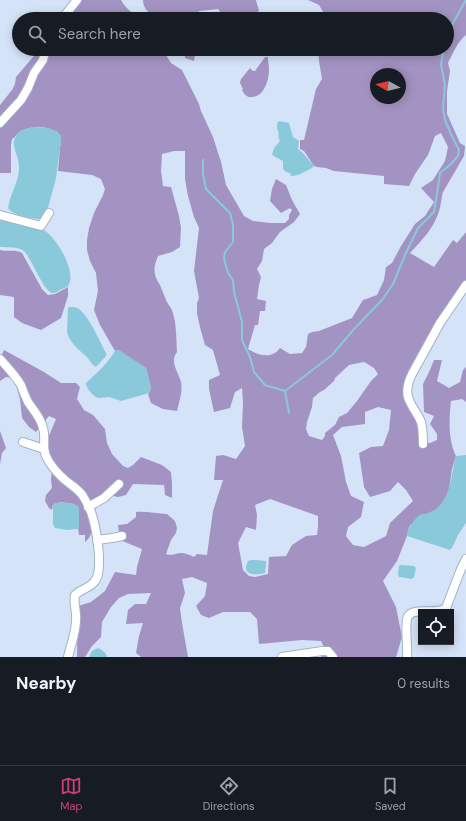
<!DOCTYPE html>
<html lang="en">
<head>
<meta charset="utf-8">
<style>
	body { margin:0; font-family:"DM Sans",sans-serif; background:#20242c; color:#f1f3f6 }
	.controls { position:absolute; right:12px; bottom:12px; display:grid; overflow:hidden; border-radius:0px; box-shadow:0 2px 10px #0003 }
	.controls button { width:36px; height:36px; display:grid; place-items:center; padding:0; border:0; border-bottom:1px solid #363941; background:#171b24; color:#f1f3f6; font:20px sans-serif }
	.compass { position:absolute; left:370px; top:68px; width:36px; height:36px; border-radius:50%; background:#171b24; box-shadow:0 2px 10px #0003; rotate:278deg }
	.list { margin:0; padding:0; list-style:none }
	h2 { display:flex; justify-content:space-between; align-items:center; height:52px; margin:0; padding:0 16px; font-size:17px }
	h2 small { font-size:13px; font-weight:400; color:#9ea1a6 }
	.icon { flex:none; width:22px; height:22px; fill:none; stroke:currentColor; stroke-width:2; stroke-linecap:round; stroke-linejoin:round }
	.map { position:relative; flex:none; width:466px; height:657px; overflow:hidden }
	.search { position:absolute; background:#171b24; box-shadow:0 2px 10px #0003; left:12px; right:12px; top:12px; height:44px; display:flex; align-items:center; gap:10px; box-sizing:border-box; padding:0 14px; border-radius:22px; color:#9ea1a6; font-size:15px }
	.sheet { height:108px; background:#171b24 }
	nav { display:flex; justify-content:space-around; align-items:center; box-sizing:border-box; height:56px; border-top:1px solid #363941; background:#171b24; font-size:11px; color:#9ea1a6 }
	nav a { display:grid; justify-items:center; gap:2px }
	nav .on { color:#cb4073 }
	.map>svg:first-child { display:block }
</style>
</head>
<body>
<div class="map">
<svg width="466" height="657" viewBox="0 0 466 657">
	<rect width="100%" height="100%" fill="#d5e3f8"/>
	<g fill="#a393c2" fill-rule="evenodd">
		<path d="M80,0H121C125,8 133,13 139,19H64Z"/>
		<path d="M143,0H256L259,11L251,15L247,19H225L218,9L199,11V19H159V17C150,14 143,10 143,0Z"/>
		<path d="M308,0H466V35C458,41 453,53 448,63L450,71L447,91V114L460,143L465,146L464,156L443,192C441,199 441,207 438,214C433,229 421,241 410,253L434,267L453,240L457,243L466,232V293L460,296L410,372L408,400L420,432L421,442L430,443L437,440V434L430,424L434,416L424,412L423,384L430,370L434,360H442L437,381L449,388L460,382L463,370L466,367V402L462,399L451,401C449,418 448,441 456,456L452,469L449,489L445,500L437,509L427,514L420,515L409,527L408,531L407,536L397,561L383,581L396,607L402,637L396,657H322L320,655L324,647L321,641L302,640L259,644L257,619L250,612H223L209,618L201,615L196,606L205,596L207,583L192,577L182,579L185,593L180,608L182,623L188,657H141L136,653L139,636L143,623L126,624L128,610L135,604H146L151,593L128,594L119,598L111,607L102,622L101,637L92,646L85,657H77L78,606L91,602L105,591L115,572L136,575L137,567L142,549L120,540L118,525L127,524L136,517V512C146,511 157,514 167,514L175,521L177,528L176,533L171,540L166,554C172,556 174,554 180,553C185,553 190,555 194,557L197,554L207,555L213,511L223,480H214L216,456L223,455L236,459L245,446L242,427L243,402L242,388L235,392L230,408L214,412L209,389V380L220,375L213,350L205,345L200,327L197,313V303L199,298L194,271L199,228L194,217L188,196L185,179V151H174L162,154L161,171L163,186L171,187L179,216L181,228L180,247L172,252L158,256C153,267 153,275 160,285C162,290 164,295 166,300C167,303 169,305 171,308C177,321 176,338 177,352C169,362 179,373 181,382C183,392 179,402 177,411L163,409L151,403L148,394L149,393L151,388L146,368L117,350L115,351L100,325L94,310L98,291L96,273L90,261L87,250V240L89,228L94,213L103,195L105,189L101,179L92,175L58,171L60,148L61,141C58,137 54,132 50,129C44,126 27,127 21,131C17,133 16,137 12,139L11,145V173H0V105L12,90L15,84L16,77L39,50L38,49H160L164,52L171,63L182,70L199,104L201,111L213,137L221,162L226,185L244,216L253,221L270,223H285L289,219V215L292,210L290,208L281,213L270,201L272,189L276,179L286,185L292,200L300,214L294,222L280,232L272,243L264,249L262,261L257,269L261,277L259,285L257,299L266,301L265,311H260L258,325H255L248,349C256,354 266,358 275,353C277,352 278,350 280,348L290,354L302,353L306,347L308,334L312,332L319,331L352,318L363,300L377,295L384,280L386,267L392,263L401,246L415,224L425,216L434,202L421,188L433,180L445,161L448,147L441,133L435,136L428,155L415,174L409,186L384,184V176L334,171L326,168L317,167L314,166L304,151L300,149V140H304L316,89L322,79L319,61L318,49H447V19H324L325,15L319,5ZM376,74H400V98H376ZM364,362L374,368L378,374L371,381L357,401L347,413L339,417L335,425L325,433V436L322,440L309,436L306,429L307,422L312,407L313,398L320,392L324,390L334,381L335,378L349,365ZM378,407L391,410L389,430L383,446L371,447L359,453L364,487L370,497L390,491L398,482L406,490L413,501L390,523L386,536L364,547L353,545L346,536L348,527L361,517L364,502L351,496L346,482L341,456L333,435L342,427L365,424V412ZM270,499L318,516V526L317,535L306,536L292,545L286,556L269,557L268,574L255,577L249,576L243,570L238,543L246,527L256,530L257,515L255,505Z"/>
		<polygon points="170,49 196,49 194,61 185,58 185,52 180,51 172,53"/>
		<path d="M265,57H268C268,62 269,66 269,70C269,80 264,97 252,97C247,98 244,94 242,90L243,89L240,83L241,79L250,68L253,71H255Z"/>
		<path d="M0,250C8,252 16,249 22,253L42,289L48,295L55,294L68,287V296L61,318L41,330L22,323L14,317V297L0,295Z"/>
		<path d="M4,350L44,372L61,383H76L80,387L77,399L84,410L93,415L105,429L107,443L112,454L123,466L128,468L133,465L141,457L162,465L171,472L172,483V498L165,495L164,485L133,484L126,495L118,497L105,494L92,503C93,515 96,534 85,542V535H79L78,529L79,527L74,504C67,503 59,501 53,505L52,510L49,508L45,501L46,495L52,488L51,479L53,462L47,453L46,443L56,419L49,416L36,432L29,427L22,418L20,399L14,378L6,377L0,381V359Z"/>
		<polygon points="0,431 6,448 2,453 0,464"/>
	</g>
	<g fill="#89c9da">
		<path d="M279,121L289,123L293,137L299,141L298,149L302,152L314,166C311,169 308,170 304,172C299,175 298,175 291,176L290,173L286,172L283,169V161L272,155L274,148L280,141L278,136L279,134C278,130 275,125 279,121Z"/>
		<path d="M32,127L48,128L57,131L61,136V141L60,148L56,178L48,208L44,217L41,219C33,219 13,216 8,208C10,194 20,180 19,166C19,156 10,145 16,136C19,130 26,129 32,127Z"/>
		<path d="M0,219C7,221 14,223 21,225C29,226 37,226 45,231C56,237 76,271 69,284C68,287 65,288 62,289C59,290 56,293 53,293C44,293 32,259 24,251C18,246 7,248 0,247Z"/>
		<path d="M70,307C73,307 76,307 79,309C90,318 99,340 106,353V356L96,367C92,365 90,361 87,357C80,351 69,342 67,332L68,308Z"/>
		<path d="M117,350H119L146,368L151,388L149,393L121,401L109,397L98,398C93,396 86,388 86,383C97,373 107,364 115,351Z"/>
		<path d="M466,455V523L458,535L452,548L449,550L447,549L407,536C407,529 414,519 420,515C422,514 424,514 426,514C430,513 434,510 437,508C452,495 451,473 456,456Z"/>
		<path d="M55,503C63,503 71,502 78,506L79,510V527L78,529L67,530L55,528L53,524V505Z"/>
		<path d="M251,560H256L266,561V564L265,573C254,576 241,575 248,561Z"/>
		<polygon points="401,565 414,566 416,568 414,577 412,579 399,577 398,574 399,566"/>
		<path d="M98,648C102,650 106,652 107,657H89L92,651Z"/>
	</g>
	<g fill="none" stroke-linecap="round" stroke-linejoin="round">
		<g stroke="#89c9da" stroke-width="2">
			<polyline points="447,40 453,23 466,0"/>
			<polyline points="203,160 203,174 206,189 230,213 233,224 233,242 225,252 224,259 228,273 233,280 234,292 242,322 242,340 250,357 254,372 265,385 285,391 289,413"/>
			<polyline points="285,391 332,355 354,329 382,300 393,284 405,255 418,228 434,212 437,194 440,173 451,164 458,156 459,150 451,134 445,120 443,109 445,85 441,64 444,49"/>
		</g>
		<g stroke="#a4b2c6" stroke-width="10">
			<g id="street">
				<polyline points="62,19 77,0"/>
				<polyline points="0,123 21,100 28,88 34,73 43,60 46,49"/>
				<polyline points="0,215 41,226 49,213"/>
				<path d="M0,359C7,367 15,375 21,385C23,391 25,396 28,402C34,411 41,418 43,428C46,437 42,447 46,456C50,465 57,473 65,480C71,485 78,489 83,496C86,501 89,507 91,512C96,526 104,569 95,581C90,588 81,589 75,595C73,603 77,611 76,620C76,633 71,644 68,657"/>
				<polyline points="23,442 44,449"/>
				<path d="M423,444C423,436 423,429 421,422C418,414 413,409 410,402C405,393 408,382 412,374L440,323L466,285"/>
				<polyline points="88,507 104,498 119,484"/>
				<polyline points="97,540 112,538 122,536"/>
				<polyline points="282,657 322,651 328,651 333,657"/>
				<path d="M407,657C408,645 405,631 407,619C410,605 436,616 446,608L461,569L466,559"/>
			</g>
		</g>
		<use href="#street" stroke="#fff" stroke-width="8"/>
	</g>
</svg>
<div class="controls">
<button><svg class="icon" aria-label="locate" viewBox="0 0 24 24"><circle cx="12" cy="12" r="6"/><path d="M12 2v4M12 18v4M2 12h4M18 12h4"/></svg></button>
</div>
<svg class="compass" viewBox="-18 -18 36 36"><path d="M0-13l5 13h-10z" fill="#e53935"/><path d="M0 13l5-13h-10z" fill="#9ea1a6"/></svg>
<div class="search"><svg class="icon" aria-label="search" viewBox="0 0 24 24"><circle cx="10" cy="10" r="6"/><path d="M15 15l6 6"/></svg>Search here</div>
</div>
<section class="sheet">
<h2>Nearby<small>0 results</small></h2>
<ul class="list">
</ul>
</section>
<nav>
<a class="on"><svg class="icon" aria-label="map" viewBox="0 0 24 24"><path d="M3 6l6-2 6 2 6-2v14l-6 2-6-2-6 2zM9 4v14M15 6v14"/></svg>Map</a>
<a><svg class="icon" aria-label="directions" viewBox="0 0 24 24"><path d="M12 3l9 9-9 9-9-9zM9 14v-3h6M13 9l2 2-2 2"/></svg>Directions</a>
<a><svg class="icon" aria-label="saved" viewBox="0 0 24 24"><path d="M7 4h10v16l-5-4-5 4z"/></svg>Saved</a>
</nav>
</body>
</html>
